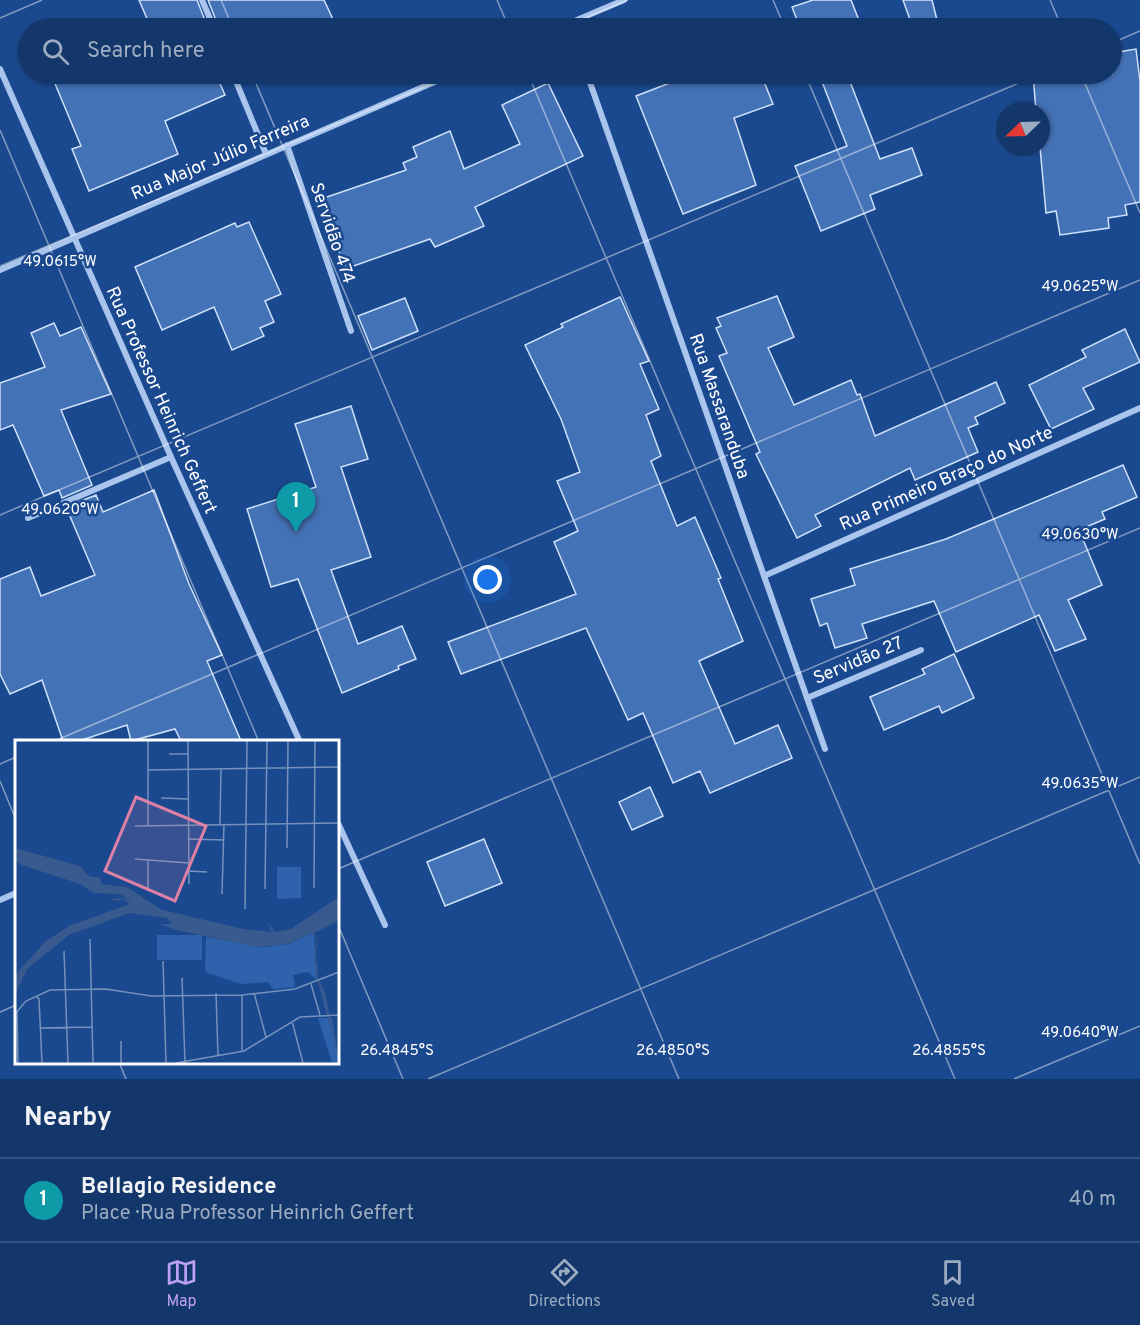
<!DOCTYPE html>
<html lang="en">
<head>
<meta charset="utf-8">
<style>
	body { margin:0; font-family:Overpass,sans-serif; background:#1d3f71; color:#f1f3f6 }
	.compass { position:absolute; left:996px; top:102px; width:54px; height:54px; border-radius:50%; background:#14376b; box-shadow:0 2px 4px #0004; rotate:247deg }
	.you { position:absolute; left:488px; top:580px; width:21px; height:21px; margin:-15px; border:4px solid #fff; border-radius:50%; background:#1a73e8; box-shadow:0 0 0 9px #1a73e833 }
	.badge { display:grid; place-items:center; width:39px; height:39px; border-radius:50%; background:#bca0f2; color:#fff; font-size:20px; font-weight:700 }
	.pin { position:absolute; translate:-50% -50px; filter:drop-shadow(0 2px 3px #0008) }
	.pin::after { content:''; position:absolute; top:32px; width:21px; height:18px; background:inherit; clip-path:polygon(0 0,100% 0,50% 100%) }
	.list { margin:0; padding:0; list-style:none }
	h2 { display:flex; justify-content:space-between; align-items:center; height:78px; margin:0; padding:0 24px; font-size:26px }
	h2 small { font-size:20px; font-weight:400; color:#9dacc1 }
	.list li { display:grid; grid-template-columns:39px 1fr auto; gap:18px; align-items:center; box-sizing:border-box; height:84px; padding:0 24px; border-top:2px solid #33517e }
	.list b { display:block; font-size:22px; white-space:nowrap }
	.list p { margin:0; font-size:20px; white-space:nowrap; color:#9dacc1 }
	.list em { font-size:20px; font-style:normal; color:#9dacc1 }
	.icon { flex:none; width:33px; height:33px; fill:none; stroke:currentColor; stroke-width:2; stroke-linecap:round; stroke-linejoin:round }
	.map { position:relative; flex:none; width:1140px; height:1079px; overflow:hidden }
	.search { position:absolute; background:#14376b; box-shadow:0 2px 4px #0004; left:18px; right:18px; top:18px; height:66px; display:flex; align-items:center; gap:15px; box-sizing:border-box; padding:0 21px; border-radius:33px; color:#9dacc1; font-size:22px }
	.sheet { height:162px; background:#14376b }
	nav { display:flex; justify-content:space-around; align-items:center; box-sizing:border-box; height:84px; border-top:2px solid #33517e; background:#14376b; font-size:16px; color:#9dacc1 }
	nav a { display:grid; justify-items:center; gap:3px }
	nav .on { color:#bca0f2 }
	.map>svg:first-child { display:block }
</style>
</head>
<body>
<div class="map">
<svg width="1140" height="1079" viewBox="0 0 1140 1079">
	<rect width="100%" height="100%" fill="#1b498f"/>
	<g fill="#4472b7" stroke="#cfe1fa" stroke-width="1.5">
		<polygon points="139,0 197,0 208,28 151,28"/>
		<polygon points="208,0 324,0 337,28 219,28"/>
		<polygon points="813,0 851,0 862,28 800,28 792,7"/>
		<polygon points="903,0 932,0 938,24 913,28"/>
		<polygon points="1136,49 1140,81 1140,202 1125,205 1127,215 1108,218 1109,228 1060,235 1056,211 1046,213 1040,147 1041,111 1036,111 1033,74 1112,74 1112,53"/>
		<polygon points="51,74 216,74 225,95 165,121 178,154 89,191 72,149 81,146"/>
		<polygon points="693,74 761,74 773,104 734,118 756,185 683,214 636,96"/>
		<polygon points="819,74 847,74 880,159 912,148 922,175 870,195 875,209 821,231 795,166 847,146"/>
		<polygon points="548,83 583,156 475,207 484,226 435,247 430,239 345,269 321,199 406,170 403,163 417,157 413,147 450,131 464,169 520,144 502,105"/>
		<polygon points="249,222 281,294 265,301 274,322 260,328 264,336 232,350 214,307 162,330 135,267 235,223 237,227"/>
		<polygon points="777,296 794,337 768,348 794,405 851,380 857,395 860,394 875,436 996,382 1005,403 975,417 978,424 968,428 978,452 915,480 910,468 815,515 821,526 797,538 756,454 760,452 719,356 727,353 716,328 721,326 717,318"/>
		<polygon points="620,297 649,361 640,364 659,409 646,415 661,456 651,461 677,526 695,517 721,578 718,579 743,641 699,661 735,744 778,725 792,758 710,793 700,771 673,783 643,713 628,720 586,628 461,674 448,642 576,594 554,542 578,531 557,481 580,472 561,419 525,345 563,327 561,324"/>
		<polygon points="405,298 418,331 372,350 358,316"/>
		<polygon points="54,323 60,336 81,327 111,394 61,410 92,485 62,498 59,490 44,496 13,425 0,430 0,383 45,367 31,333"/>
		<polygon points="1125,329 1140,362 1083,388 1094,409 1051,429 1029,385 1086,357 1082,350"/>
		<polygon points="351,406 368,459 341,467 371,557 331,570 358,644 402,626 416,659 398,666 399,669 342,693 298,579 271,587 247,509 316,487 295,424"/>
		<polygon points="1123,465 1137,497 1102,512 1105,519 1079,530 1102,585 1068,600 1086,639 1055,651 1039,615 956,652 934,601 862,624 867,638 835,648 827,623 820,626 811,599 855,585 850,569 946,539"/>
		<polygon points="154,490 189,584 222,655 207,661 241,741 181,741 175,729 131,741 127,725 79,741 63,741 42,680 10,694 0,674 0,579 30,567 41,596 95,575 66,507 96,495 103,512"/>
		<polygon points="954,654 974,698 942,713 939,706 884,730 870,697 925,674 922,669"/>
		<polygon points="650,787 663,816 632,830 619,802"/>
		<polygon points="484,839 502,883 445,906 427,862"/>
	</g>
	<g fill="none" stroke-linecap="round" stroke-linejoin="round">
		<g stroke="#a9c5ee" stroke-width="6">
			<polyline points="202,0 214,28"/>
			<polyline points="558,28 624,0"/>
			<polyline points="0,69 171,457 300,742"/>
			<polyline points="233,74 266,154"/>
			<polyline points="587,74 825,749"/>
			<polyline points="287,145 351,331"/>
			<polyline points="0,270 453,74"/>
			<polyline points="28,518 171,457"/>
			<polyline points="764,576 1140,408"/>
			<polyline points="807,698 921,650"/>
			<polyline points="338,823 385,925"/>
			<polyline points="0,900 16,893"/>
		</g>
	</g>
	<path fill="none" stroke="#fff" stroke-width="1.5" stroke-opacity="0.45" d="M221,0L233,28M497,0L509,28M773,0L785,28M1050,0L1062,28M0,18L42,0M561,28L628,0M1112,43L1140,31M252,74L679,1079M528,74L955,1079M805,74L1140,864M1081,74L1140,213M0,130L259,742M0,266L455,74M0,515L1040,74M52,742L1140,280M0,764L16,757M0,781L16,820M338,869L1140,528M338,925L403,1079M0,1012L16,1005M119,1062L126,1079M428,1079L1140,777M1014,1079L1140,1026"/>
	<g text-anchor="middle" stroke-width="5" stroke-linejoin="round" paint-order="stroke">
		<g font-size="18" fill="#fff" stroke="#1b498f">
			<text transform="translate(220 157) rotate(-23)" y="6">Rua Major Júlio Ferreira</text>
			<text transform="translate(333 233) rotate(71)" y="6">Servidão 474</text>
			<text transform="translate(162 400) rotate(66)" y="6">Rua Professor Heinrich Geffert</text>
			<text transform="translate(720 406) rotate(71)" y="6">Rua Massaranduba</text>
			<text transform="translate(946 478) rotate(-24)" y="6">Rua Primeiro Braço do Norte</text>
			<text transform="translate(858 660) rotate(-23)" y="6">Servidão 27</text>
		</g>
	</g>
	<g transform="translate(15 740)">
		<rect width="324" height="324" fill="#1b498f"/>
		<path d="M262,127H286V158L262,159ZM299,192L302,240L293,232L278,235L280,247L258,249L253,242L226,244L190,232L191,197L248,207L274,204ZM142,195H187V220H142ZM303,278H317L324,322L317,323Z" fill="#2e62ad"/>
		<path d="M0,108L65,126L73,136L86,138V144L112,147L147,170L229,189L256,192L253,182L260,192L276,189L324,157L323,181L299,193L303,201L300,216L303,227L302,235L310,253L324,320L301,235L299,216L302,200L297,193L273,204L242,207L161,190L145,184H157L152,178L114,173L54,195L12,229L0,255V235L31,201L54,186L115,164L110,161L108,159L102,161L95,159L108,158L116,161L105,154L79,153L65,144L7,125L0,121Z" fill="#395a8e"/>
		<path fill="none" stroke="#7692bc" stroke-width="1.5" d="M133,1V86M173,1L174,144M154,14H173M133,30L324,27M146,58L173,59M205,84L206,29M120,86L324,83M174,99L209,100M272,108L273,1M120,119L174,123M133,120V151M174,131L192,132M299,148L300,1M250,149L252,1M207,154L209,84M230,169L232,1M75,199L78,323M49,211L53,323M148,221L151,323M167,238L170,323M296,244L305,275M201,253L203,316M239,253L251,297M21,256L24,259L27,323M2,271L3,323M0,274L11,261L35,250L91,249L136,256L227,255L280,249L324,232M277,281L288,323M26,288L77,287M106,301V323M227,311V255M161,323L229,311L285,277L324,275"/>
		<path fill="#dd80a5" fill-opacity="0.15" stroke="#dd80a5" stroke-width="3" d="M121,57L191,86L160,161L90,131Z"/>
		<rect width="324" height="324" fill="none" stroke="#fff" stroke-width="3"/>
	</g>
	<g font-size="15" text-anchor="middle" fill="#fff" stroke="#1b498f" stroke-width="5" stroke-linejoin="round" paint-order="stroke">
		<text x="60" y="266">49.0615°W</text>
		<text x="1080" y="291">49.0625°W</text>
		<text x="60" y="514">49.0620°W</text>
		<text x="1080" y="539">49.0630°W</text>
		<text x="1080" y="788">49.0635°W</text>
		<text x="1080" y="1037">49.0640°W</text>
		<text x="397" y="1055">26.4845°S</text>
		<text x="673" y="1055">26.4850°S</text>
		<text x="949" y="1055">26.4855°S</text>
	</g>
</svg>
<svg class="compass" viewBox="-18 -18 36 36"><path d="M0-13l5 13h-10z" fill="#e53935"/><path d="M0 13l5-13h-10z" fill="#9dacc1"/></svg>
<div class="you"></div>
<div class="pin badge" style="left:296px;top:532px;background:#0f9aa8">1</div>
<div class="search"><svg class="icon" aria-label="search" viewBox="0 0 24 24"><circle cx="10" cy="10" r="6"/><path d="M15 15l6 6"/></svg>Search here</div>
</div>
<section class="sheet">
<h2>Nearby<small></small></h2>
<ul class="list">
<li><span class="badge" style="background:#0f9aa8">1</span><div><b>Bellagio Residence</b><p>Place · Rua Professor Heinrich Geffert</p></div><em>40 m</em></li>
</ul>
</section>
<nav>
<a class="on"><svg class="icon" aria-label="map" viewBox="0 0 24 24"><path d="M3 6l6-2 6 2 6-2v14l-6 2-6-2-6 2zM9 4v14M15 6v14"/></svg>Map</a>
<a><svg class="icon" aria-label="directions" viewBox="0 0 24 24"><path d="M12 3l9 9-9 9-9-9zM9 14v-3h6M13 9l2 2-2 2"/></svg>Directions</a>
<a><svg class="icon" aria-label="saved" viewBox="0 0 24 24"><path d="M7 4h10v16l-5-4-5 4z"/></svg>Saved</a>
</nav>
</body>
</html>
